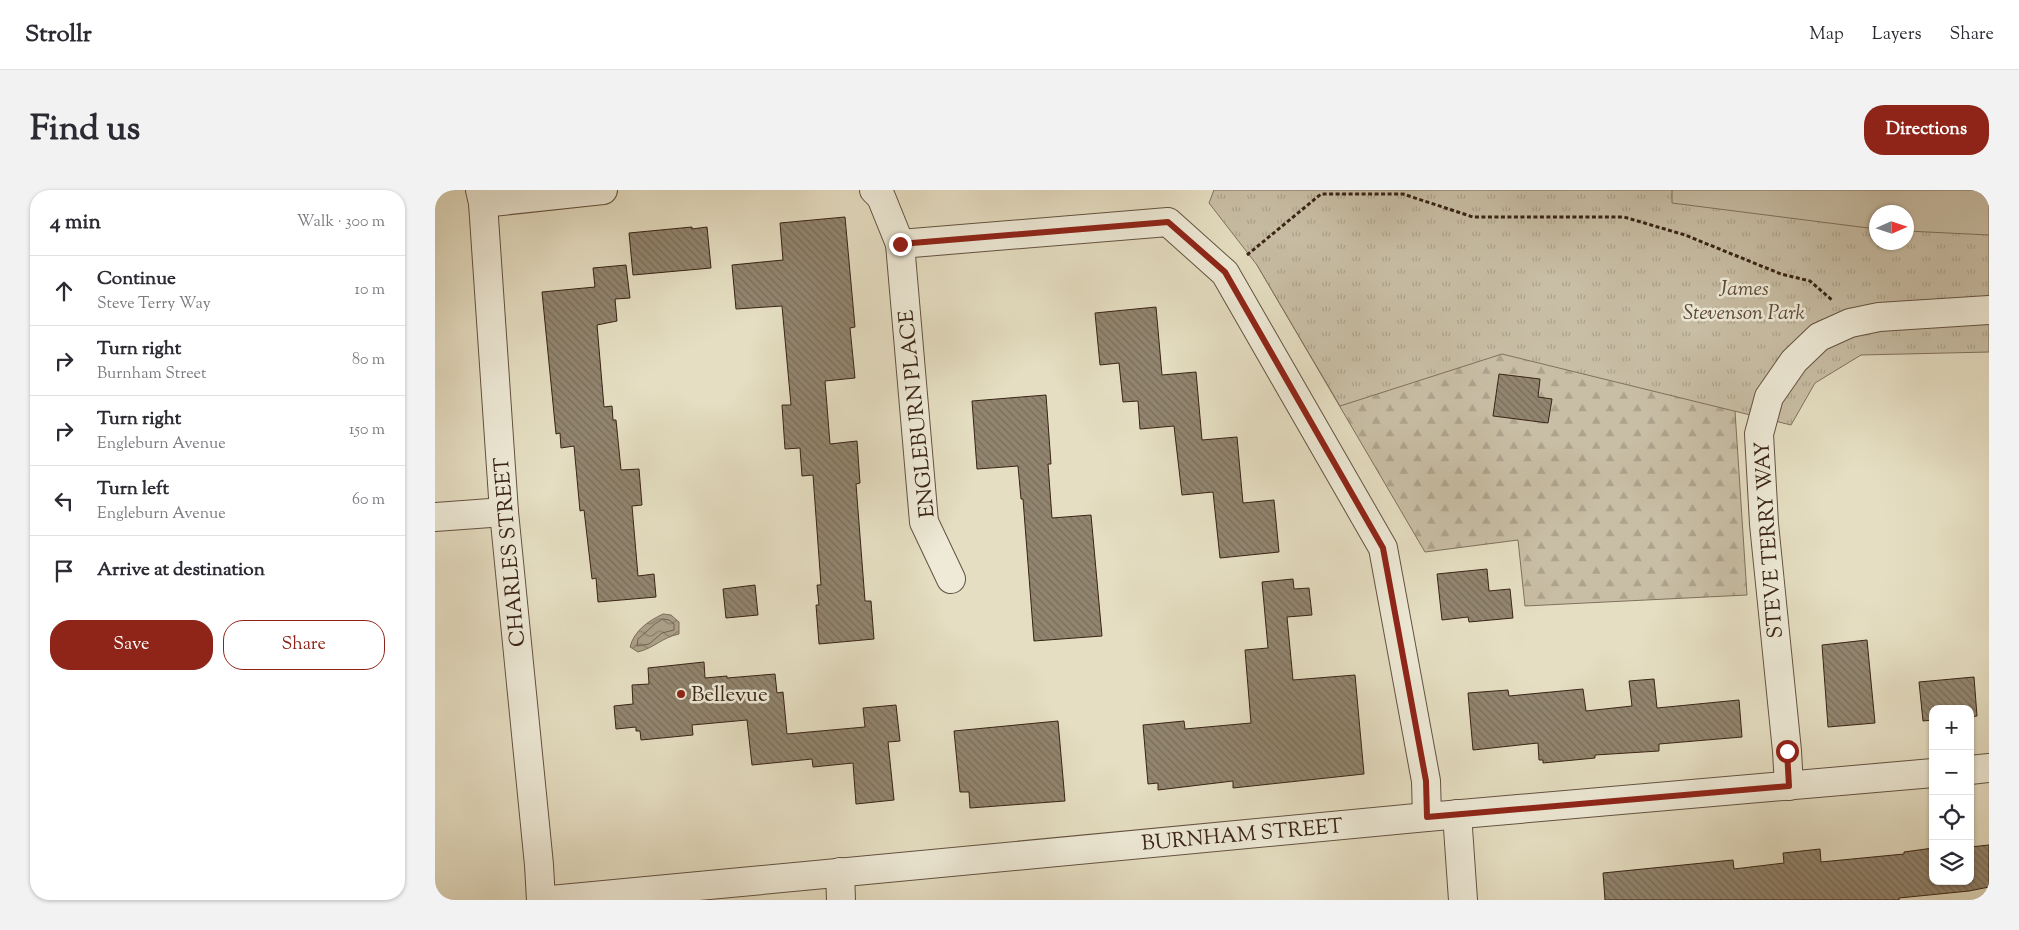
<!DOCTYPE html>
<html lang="en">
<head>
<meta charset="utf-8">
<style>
	body { margin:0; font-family:"Sorts Mill Goudy",serif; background:#f2f2f3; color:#2b2b33 }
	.controls { position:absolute; right:15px; bottom:15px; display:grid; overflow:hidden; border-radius:10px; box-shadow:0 1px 4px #0004 }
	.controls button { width:45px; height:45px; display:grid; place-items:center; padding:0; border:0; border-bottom:1px solid #e1e1e2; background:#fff; color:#2b2b33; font:25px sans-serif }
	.compass { position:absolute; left:1434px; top:15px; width:45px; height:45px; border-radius:50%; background:#fff; box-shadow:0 1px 4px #0004; rotate:87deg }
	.stop { position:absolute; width:15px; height:15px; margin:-11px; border:4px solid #8f2418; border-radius:50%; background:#fff }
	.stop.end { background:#8f2418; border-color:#fff; box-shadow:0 1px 5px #0008 }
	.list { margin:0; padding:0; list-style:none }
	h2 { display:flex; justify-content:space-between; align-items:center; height:65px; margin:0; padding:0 20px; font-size:21px }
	h2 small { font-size:16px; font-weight:400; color:#7c7c81 }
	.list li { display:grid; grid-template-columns:32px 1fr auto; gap:15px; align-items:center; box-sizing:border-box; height:70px; padding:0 20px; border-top:1px solid #e1e1e2 }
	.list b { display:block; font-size:19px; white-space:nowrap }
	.list p { margin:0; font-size:16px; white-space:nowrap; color:#7c7c81 }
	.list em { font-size:16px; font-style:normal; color:#7c7c81 }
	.actions { display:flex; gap:10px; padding:15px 20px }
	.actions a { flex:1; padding:11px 0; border:1px solid #8f2418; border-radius:20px; text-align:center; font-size:18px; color:#8f2418 }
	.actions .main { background:#8f2418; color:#fff }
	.icon { flex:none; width:28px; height:28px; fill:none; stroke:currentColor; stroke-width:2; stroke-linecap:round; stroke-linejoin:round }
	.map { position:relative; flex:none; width:1554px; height:710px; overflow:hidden; border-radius:20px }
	header { display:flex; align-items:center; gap:30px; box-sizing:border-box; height:70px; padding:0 25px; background:#fff; border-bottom:1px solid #e1e1e2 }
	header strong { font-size:24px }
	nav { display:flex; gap:28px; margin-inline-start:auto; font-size:18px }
	.intro { display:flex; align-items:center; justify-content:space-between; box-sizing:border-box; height:120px; padding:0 30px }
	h1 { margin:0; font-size:35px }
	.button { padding:12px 22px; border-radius:20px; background:#8f2418; color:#fff; font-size:18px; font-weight:700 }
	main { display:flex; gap:30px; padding:0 30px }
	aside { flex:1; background:#fff; border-radius:20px; box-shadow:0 1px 4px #0004 }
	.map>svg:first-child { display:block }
</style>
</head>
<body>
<header>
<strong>Strollr</strong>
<nav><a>Map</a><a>Layers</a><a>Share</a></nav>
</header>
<div class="intro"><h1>Find us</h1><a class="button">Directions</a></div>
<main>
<aside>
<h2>4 min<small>Walk · 300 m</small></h2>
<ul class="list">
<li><svg class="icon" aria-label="ahead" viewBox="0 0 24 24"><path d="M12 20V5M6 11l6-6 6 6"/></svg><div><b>Continue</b><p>Steve Terry Way</p></div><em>10 m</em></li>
<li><svg class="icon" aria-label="right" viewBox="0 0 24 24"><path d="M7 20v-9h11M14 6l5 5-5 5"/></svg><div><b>Turn right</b><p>Burnham Street</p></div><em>80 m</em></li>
<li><svg class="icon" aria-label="right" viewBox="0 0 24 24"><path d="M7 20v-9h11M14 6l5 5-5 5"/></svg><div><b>Turn right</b><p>Engleburn Avenue</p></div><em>150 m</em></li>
<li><svg class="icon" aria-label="left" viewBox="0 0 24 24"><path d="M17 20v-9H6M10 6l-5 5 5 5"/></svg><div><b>Turn left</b><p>Engleburn Avenue</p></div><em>60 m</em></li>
<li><svg class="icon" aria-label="arrive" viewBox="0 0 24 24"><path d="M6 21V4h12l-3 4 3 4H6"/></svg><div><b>Arrive at destination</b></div></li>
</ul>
<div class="actions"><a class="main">Save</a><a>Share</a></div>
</aside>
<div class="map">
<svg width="1554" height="710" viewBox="0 0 1554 710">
	<defs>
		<pattern id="forest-firs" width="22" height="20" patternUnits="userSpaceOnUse" patternTransform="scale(1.25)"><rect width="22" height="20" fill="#c8bea5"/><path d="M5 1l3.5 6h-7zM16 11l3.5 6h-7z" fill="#ada38d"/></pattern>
		<pattern id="park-tufts" width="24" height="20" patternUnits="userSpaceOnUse" patternTransform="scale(1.25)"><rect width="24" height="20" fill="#c8bea5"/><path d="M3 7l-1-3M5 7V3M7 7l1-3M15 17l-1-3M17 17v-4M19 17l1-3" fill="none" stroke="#ada38d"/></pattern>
		<pattern id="water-waves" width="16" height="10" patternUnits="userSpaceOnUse" patternTransform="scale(1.25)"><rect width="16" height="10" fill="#ab9f88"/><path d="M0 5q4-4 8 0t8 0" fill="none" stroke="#8c816e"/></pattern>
		<pattern id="building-back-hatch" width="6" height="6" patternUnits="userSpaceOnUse" patternTransform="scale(1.25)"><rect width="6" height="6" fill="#92856f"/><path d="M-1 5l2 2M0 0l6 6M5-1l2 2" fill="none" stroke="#786d5a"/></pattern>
	</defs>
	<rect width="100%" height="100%" fill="#e5dec2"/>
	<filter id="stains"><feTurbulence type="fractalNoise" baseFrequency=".004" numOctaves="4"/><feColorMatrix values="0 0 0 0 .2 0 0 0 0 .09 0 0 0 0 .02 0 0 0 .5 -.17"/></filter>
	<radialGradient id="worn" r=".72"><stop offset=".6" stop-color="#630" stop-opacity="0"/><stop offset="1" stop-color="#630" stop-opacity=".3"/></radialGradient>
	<polygon fill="url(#forest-firs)" stroke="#80715e" points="822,75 1313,161 1300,221 1312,405 1090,416 1083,350 990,362"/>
	<path fill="url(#park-tufts)" stroke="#80715e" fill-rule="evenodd" d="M779,0H1554V162L1426,165L1380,193L1356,235L1067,164L905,216L822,75L774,13ZM1442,22H1472V52H1442Z"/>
	<polygon fill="#c8bea5" stroke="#80715e" points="1237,0 1554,0 1554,45 1472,41 1472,22 1442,22 1441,39 1237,13"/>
	<path fill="url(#water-waves)" stroke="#7d6e5a" d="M228,424L236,425L244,432V444C226,448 221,457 203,462L195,457C199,441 213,431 228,424Z"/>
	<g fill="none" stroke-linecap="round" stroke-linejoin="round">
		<polygon stroke="#72624f" stroke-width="1" points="228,429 234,430 239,434 239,440 227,443 214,454 202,456 203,449 220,434"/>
	</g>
	<g fill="url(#building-back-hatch)" stroke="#392416">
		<polygon points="410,27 420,137 415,138 420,188 390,191 395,254 422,251 425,293 421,294 430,411 436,411 439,449 384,454 381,415 384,415 382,395 386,395 378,285 367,286 365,258 350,259 347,215 356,215 347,116 301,119 297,75 348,70 345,33"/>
		<polygon points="257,37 257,39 272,37 276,78 198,85 194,43"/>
		<polygon points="191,75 195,108 180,109 182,131 162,135 169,217 177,216 178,230 181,230 186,280 204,279 207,315 197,316 203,386 219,384 221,407 163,412 161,388 157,389 149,320 145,321 139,256 126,258 125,243 121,244 107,102 160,97 158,78"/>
		<polygon points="721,117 727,185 761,182 767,250 802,247 808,313 839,310 844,362 785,368 778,302 747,305 739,236 705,239 703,211 688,212 684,173 665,175 660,123"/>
		<polygon points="1064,184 1105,189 1103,207 1117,209 1113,233 1058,226"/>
		<polygon points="611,205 616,274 613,274 617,328 656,325 667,446 599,451 588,309 586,309 583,276 542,279 537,211"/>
		<polygon points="1052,379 1054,401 1075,399 1078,428 1034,432 1033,427 1007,430 1002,384"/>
		<polygon points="858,389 859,399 874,398 877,425 852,427 858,490 920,485 929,584 798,598 798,591 723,600 723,593 713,594 708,535 749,531 750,539 816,533 810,460 833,458 827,392"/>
		<polygon points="320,395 323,425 291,428 288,399"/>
		<polygon points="1432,450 1440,533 1393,537 1387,455"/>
		<polygon points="269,472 270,488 292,486 292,488 340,484 342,503 348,502 352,544 430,537 428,518 461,515 465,551 453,552 459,610 421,614 418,573 378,577 377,569 317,575 312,530 257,535 258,545 206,550 205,541 201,541 201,537 181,539 179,516 198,514 197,495 214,494 213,478"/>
		<polygon points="1539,487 1542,526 1535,527 1535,519 1498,519 1498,530 1488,531 1484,492"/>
		<polygon points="1219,489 1222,518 1304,510 1307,547 1224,554 1224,561 1160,565 1160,568 1108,573 1108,570 1104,570 1103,553 1038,560 1033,503 1073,500 1074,506 1148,499 1151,521 1197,516 1194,491"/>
		<polygon points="623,531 630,611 535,618 534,602 525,602 519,541"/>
		<polygon points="1554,655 1554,697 1534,701 1464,708 1464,710 1170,710 1168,683 1298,670 1299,679 1349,673 1348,663 1385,659 1386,672 1469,664 1469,662 1498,658 1498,691 1535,691 1535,657"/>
	</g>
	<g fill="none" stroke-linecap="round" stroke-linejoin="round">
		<g stroke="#645241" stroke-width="30">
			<g id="minor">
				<polyline points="45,0 48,13 168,0"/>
				<polyline points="439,0 446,7 465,54 733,32 790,83 948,358 991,591 992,627"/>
				<polyline points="48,13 69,322 104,675 106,710"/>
				<polyline points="465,54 489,332 516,389"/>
				<polyline points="0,327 69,322"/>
				<polyline points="1535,580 1554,578"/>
				<polyline points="1354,596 1352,561 1329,334 1324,244 1334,207 1359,171 1384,147 1415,133 1444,127 1554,120"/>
				<polyline points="1022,624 1028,710"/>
				<polyline points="405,682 406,710"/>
				<polyline points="116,710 992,627 1498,583"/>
			</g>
		</g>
		<polyline stroke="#392416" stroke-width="3" stroke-dasharray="4 2.5" stroke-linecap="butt" points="812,65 886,4 968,4 1038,27 1189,27 1250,45 1346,84 1375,91 1397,110"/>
		<use href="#minor" stroke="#eeead7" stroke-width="28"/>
	</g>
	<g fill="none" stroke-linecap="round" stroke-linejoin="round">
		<polyline stroke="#8f2418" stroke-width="6" points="465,54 733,32 790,82 948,358 991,591 992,627 1354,596 1352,561"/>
	</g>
	<circle fill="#8f2418" stroke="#eeead7" stroke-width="2" cx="246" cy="504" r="5"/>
	<g text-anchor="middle" stroke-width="5" stroke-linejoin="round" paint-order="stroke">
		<g font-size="21" font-style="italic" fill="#5d4a3a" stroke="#eeead7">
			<text x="1309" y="105">James<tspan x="1309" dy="24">Stevenson Park</tspan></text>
		</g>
		<g font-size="21" fill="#392416" stroke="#eeead7">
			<text transform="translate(481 224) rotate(-96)" y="7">ENGLEBURN PLACE</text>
			<text transform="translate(1333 350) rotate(-94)" y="7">STEVE TERRY WAY</text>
			<text transform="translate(74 362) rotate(-95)" y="7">CHARLES STREET</text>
			<text transform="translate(807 644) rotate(-5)" y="7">BURNHAM STREET</text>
		</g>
		<g font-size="21" fill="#392416" stroke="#eeead7" text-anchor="start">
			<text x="256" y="511">Bellevue</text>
		</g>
	</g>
	<rect width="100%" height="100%" filter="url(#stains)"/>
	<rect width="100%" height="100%" fill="url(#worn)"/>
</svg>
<div class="controls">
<button>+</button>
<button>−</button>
<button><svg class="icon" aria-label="locate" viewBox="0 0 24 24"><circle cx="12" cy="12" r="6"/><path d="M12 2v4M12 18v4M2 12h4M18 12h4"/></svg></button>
<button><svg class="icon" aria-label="layers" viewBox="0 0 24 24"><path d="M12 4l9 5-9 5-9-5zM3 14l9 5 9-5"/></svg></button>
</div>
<svg class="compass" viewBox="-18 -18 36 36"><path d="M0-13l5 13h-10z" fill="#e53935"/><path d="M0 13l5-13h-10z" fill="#7c7c81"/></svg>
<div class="stop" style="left:1352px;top:561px"></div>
<div class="stop end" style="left:465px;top:54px"></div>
</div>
</main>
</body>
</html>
